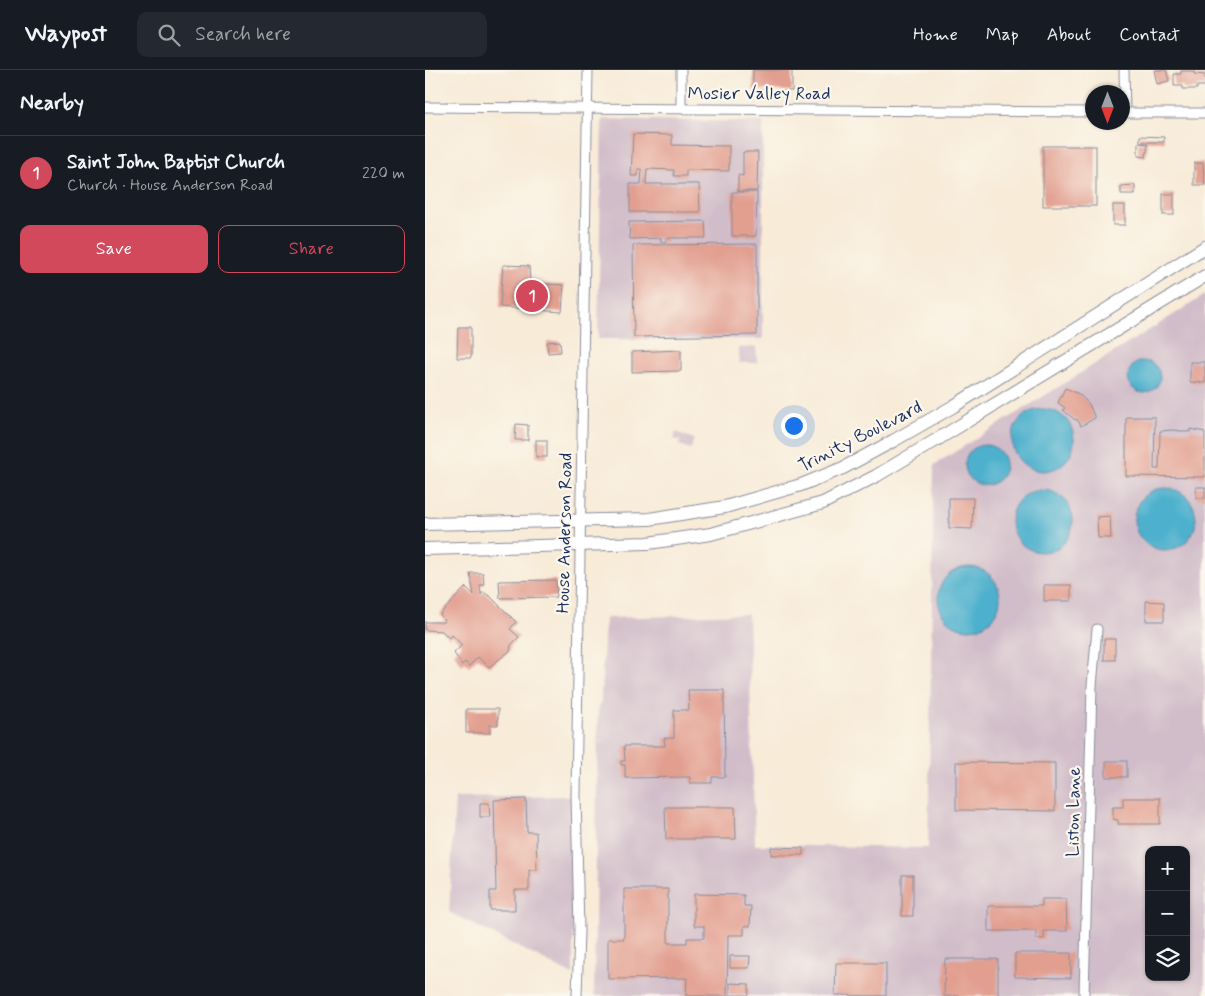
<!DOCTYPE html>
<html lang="en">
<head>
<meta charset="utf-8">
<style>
	body { margin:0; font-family:Mynerve,sans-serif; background:#242831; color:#f1f3f6 }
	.controls { position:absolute; right:15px; bottom:15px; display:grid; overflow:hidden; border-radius:10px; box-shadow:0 1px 4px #0004 }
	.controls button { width:45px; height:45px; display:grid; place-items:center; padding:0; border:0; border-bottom:1px solid #363941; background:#171b24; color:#f1f3f6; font:25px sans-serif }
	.compass { position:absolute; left:660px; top:15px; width:45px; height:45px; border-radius:50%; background:#171b24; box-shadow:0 1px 4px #0004; rotate:180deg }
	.you { position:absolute; left:368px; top:355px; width:18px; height:18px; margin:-12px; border:4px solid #fff; border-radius:50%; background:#1a73e8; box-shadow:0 0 0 8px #1a73e833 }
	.badge { display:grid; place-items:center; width:32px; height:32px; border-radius:50%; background:#d1495b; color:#fff; font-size:16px; font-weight:700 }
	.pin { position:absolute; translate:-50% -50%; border:2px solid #fff; box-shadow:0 1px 5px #0006 }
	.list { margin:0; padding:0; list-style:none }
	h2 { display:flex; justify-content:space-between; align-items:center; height:65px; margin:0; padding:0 20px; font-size:21px }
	h2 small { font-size:16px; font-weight:400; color:#9ea1a6 }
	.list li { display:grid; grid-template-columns:32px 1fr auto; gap:15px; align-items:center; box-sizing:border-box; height:75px; padding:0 20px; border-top:1px solid #363941 }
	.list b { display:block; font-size:19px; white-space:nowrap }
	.list p { margin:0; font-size:16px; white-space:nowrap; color:#9ea1a6 }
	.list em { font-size:16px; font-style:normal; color:#9ea1a6 }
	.actions { display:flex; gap:10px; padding:15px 20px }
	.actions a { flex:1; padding:11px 0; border:1px solid #d1495b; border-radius:10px; text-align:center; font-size:18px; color:#d1495b }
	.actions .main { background:#d1495b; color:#fff }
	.icon { flex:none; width:28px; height:28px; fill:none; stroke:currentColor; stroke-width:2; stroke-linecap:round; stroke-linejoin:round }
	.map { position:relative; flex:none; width:780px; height:926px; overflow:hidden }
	header { display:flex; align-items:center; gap:30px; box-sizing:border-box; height:70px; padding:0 25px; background:#171b24; border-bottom:1px solid #363941 }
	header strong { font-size:24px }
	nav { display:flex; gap:28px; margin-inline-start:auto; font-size:18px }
	.search { width:350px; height:45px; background:#242831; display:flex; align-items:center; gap:12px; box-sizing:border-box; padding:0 18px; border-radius:10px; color:#9ea1a6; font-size:19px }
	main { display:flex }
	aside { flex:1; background:#171b24 }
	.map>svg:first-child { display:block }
</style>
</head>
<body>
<header>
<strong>Waypost</strong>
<div class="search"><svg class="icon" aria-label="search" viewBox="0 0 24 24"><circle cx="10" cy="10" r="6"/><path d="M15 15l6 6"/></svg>Search here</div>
<nav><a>Home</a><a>Map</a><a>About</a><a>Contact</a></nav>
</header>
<main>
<aside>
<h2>Nearby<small></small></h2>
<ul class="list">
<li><span class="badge">1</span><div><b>Saint John Baptist Church</b><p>Church · House Anderson Road</p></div><em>220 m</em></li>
</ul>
<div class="actions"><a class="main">Save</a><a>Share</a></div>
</aside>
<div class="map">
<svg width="780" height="926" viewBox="0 0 780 926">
	<rect width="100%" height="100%" fill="#fbf7ec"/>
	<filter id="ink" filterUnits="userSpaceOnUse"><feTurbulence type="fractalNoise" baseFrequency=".02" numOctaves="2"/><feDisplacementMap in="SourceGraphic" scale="10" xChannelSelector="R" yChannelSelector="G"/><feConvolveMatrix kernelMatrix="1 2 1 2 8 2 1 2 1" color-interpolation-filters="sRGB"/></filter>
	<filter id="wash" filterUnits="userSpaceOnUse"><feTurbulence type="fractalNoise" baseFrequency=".0096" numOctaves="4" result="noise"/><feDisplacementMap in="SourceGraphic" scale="20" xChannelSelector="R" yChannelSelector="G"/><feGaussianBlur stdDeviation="1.12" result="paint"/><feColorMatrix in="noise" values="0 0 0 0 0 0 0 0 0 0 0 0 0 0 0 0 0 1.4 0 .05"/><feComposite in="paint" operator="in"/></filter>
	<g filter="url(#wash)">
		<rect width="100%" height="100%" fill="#f8ebd8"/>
		<g fill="#d1bdc9" fill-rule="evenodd">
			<polygon points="177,49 338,52 338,269 173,269"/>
			<path d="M780,225V926H169L173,642L176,630L180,548L323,544L330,775L503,778L509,395ZM724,780H761V907H724Z"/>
			<polygon points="331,277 332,293 314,293 313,278"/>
			<polygon points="251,362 269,369 266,379 254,375 255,371 249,369"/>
			<polygon points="148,726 148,905 24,842 30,728"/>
		</g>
		<g fill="#4eb0cd" stroke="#347096">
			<circle cx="719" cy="307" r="16"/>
			<circle cx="618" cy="370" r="31"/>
			<circle cx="560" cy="395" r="20"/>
			<circle cx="740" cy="449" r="31"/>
			<circle cx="617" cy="451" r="31"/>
			<circle cx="544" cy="528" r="31"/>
		</g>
		<g id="blocks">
			<g fill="#e29f90">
				<polygon points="328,0 367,0 367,21 328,20"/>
				<polygon points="729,0 741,0 744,11 732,14"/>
				<polygon points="756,1 769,1 769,4 780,5 780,16 772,16 772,19 758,19 758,16 749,16 749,4 756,4"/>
				<polygon points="208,64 247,65 247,75 304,76 304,101 261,100 261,106 249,106 249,100 222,99 221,114 274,114 275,142 205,142 205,114 216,114 217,99 213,99 213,106 206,106"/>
				<polygon points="715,66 739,67 739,72 715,72"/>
				<polygon points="713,73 723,74 721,87 713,86"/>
				<rect x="618" y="76" width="53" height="60"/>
				<polygon points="318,82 333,82 332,121 313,121 313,105 318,106"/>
				<polygon points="769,93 778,93 780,115 769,115"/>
				<polygon points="710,115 710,124 696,124 696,116"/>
				<polygon points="307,122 332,122 331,166 307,166"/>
				<rect x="738" y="124" width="11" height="21"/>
				<rect x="688" y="135" width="12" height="20"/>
				<polygon points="280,151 281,168 241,168 241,172 236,172 236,168 205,169 204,152"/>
				<polygon points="332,174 332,265 209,267 208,175"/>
				<polygon points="78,195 104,196 105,213 139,215 137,242 75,237"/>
				<polygon points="33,257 46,257 46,288 32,288"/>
				<polygon points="135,271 136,282 123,283 122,272"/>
				<polygon points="256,280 256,301 207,302 207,282"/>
				<polygon points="765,292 780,292 780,313 765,312"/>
				<polygon points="640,318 654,324 664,334 670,348 656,356 652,349 650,350 638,340 640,338 633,333"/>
				<polygon points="701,347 730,347 729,399 734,399 735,361 748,360 765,362 765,359 780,362 780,407 701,406"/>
				<polygon points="91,354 103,355 103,370 90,370"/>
				<rect x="111" y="370" width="11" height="17"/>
				<rect x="771" y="417" width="9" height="11"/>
				<polygon points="524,428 548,428 547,459 524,458"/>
				<polygon points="685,446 686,468 673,468 672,447"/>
				<polygon points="45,503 58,503 59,515 55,515 56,525 58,522 66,527 91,552 85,559 94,567 86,575 85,581 64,597 53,587 44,596 40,592 37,595 29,583 37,575 27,565 24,568 17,561 0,560 0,552 20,552 15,544 41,517 49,525"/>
				<polygon points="131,510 132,527 75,528 74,511"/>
				<rect x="619" y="515" width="27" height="16"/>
				<polygon points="721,531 739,532 739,551 721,551"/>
				<rect x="679" y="569" width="11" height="21"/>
				<polygon points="263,620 299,620 300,707 287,707 287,713 265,713 265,707 200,708 200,695 196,695 196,691 200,691 199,676 240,676 239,668 249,668 249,640 264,640"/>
				<polygon points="41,639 73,639 73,655 65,655 65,663 41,663"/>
				<rect x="681" y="691" width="21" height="16"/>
				<polygon points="531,692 630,693 630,741 531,740"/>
				<polygon points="698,728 735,728 735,754 693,754 693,750 688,749 688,737 698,737"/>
				<polygon points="101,729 102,762 111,762 112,800 104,800 104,820 90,820 90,840 65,840 65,821 71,821 69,730"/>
				<polygon points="55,733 64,733 65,747 55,747"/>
				<polygon points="240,737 310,737 311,769 241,769"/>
				<polygon points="346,777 378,778 378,785 346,785"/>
				<rect x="477" y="805" width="11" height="41"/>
				<polygon points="199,819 243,819 243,873 262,873 262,868 279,868 279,856 269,856 269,824 319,825 319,836 326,836 325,856 319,856 319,865 303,865 302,926 261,926 262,908 183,909 183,869 199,869"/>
				<polygon points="617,829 641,829 642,861 619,861 619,869 611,869 611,861 563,861 563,836 617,836"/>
				<polygon points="590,883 646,883 646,908 590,907"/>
				<polygon points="305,886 325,886 324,898 305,898"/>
				<polygon points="520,889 573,889 573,926 519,926"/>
				<polygon points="411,893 461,893 461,926 410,925"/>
				<polygon points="305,913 324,914 324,925 305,925"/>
			</g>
		</g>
	</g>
	<g filter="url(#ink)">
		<use href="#blocks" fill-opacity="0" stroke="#8a8d9b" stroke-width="1"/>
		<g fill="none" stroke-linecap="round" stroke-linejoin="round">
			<g stroke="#8a8d9b" stroke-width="11">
				<g id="street">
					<polyline points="256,0 256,38"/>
					<polyline points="699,0 700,43"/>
					<polyline points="0,37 668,42"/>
					<polyline points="698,43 780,43"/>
					<polyline points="152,926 154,861 151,725 163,0"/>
					<polyline points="659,926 667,616 672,559"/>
				</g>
			</g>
			<g stroke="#8a8d9b" stroke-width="14">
				<g id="secondary">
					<polyline points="0,454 224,449 300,437 376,415 418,398 468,371 529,336 780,177"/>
					<polyline points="0,479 223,473 286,464 398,433 451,406 513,369 780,206"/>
				</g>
			</g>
			<use href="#street" stroke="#fff" stroke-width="9"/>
			<use href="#secondary" stroke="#fff" stroke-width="12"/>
		</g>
	</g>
	<g text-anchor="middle" stroke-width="4.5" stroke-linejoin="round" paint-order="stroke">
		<g font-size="18" fill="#1b2f5e" stroke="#fbf7ec">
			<text x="334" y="29">Mosier Valley Road</text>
			<text transform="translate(435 366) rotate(-27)" y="6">Trinity Boulevard</text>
			<text transform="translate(139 463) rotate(-89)" y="6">House Anderson Road</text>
			<text transform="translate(648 742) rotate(-89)" y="6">Liston Lane</text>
		</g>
	</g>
</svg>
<div class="controls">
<button>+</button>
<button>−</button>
<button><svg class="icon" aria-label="layers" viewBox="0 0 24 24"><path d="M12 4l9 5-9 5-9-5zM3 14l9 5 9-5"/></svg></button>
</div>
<svg class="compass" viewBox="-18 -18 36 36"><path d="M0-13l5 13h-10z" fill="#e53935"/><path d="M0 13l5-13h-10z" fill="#9ea1a6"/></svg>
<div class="you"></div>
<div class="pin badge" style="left:107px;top:226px">1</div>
</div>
</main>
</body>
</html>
